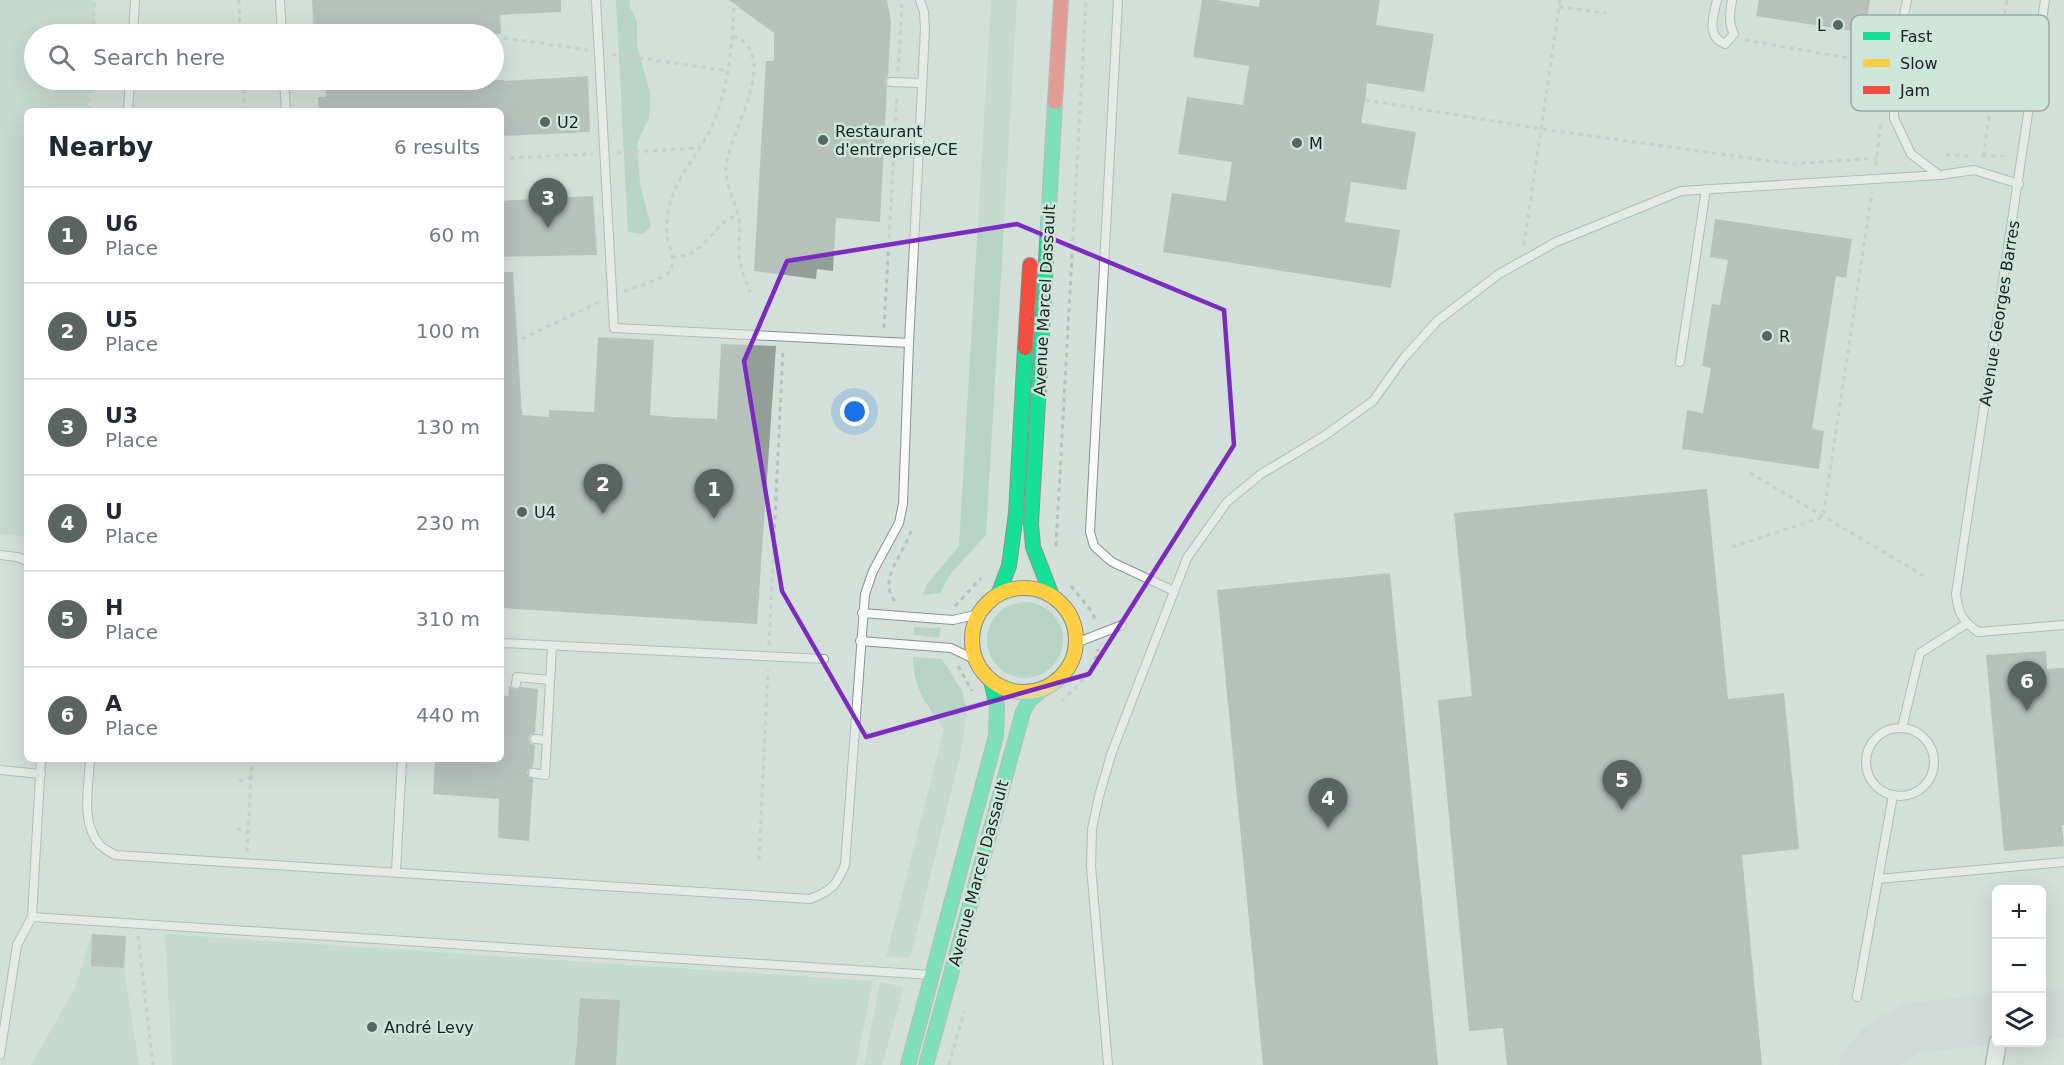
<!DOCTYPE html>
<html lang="en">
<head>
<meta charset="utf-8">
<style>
	body { margin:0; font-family:"DejaVu Sans",sans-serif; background:#f6f6f7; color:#1f2937 }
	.controls { position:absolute; right:18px; bottom:18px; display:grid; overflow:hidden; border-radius:9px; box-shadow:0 6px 24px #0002 }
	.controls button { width:54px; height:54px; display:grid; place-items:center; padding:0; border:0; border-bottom:2px solid #e0e1e3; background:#fff; color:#1f2937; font:30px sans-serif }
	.you { position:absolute; left:855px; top:412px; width:21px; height:21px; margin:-15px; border:4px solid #fff; border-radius:50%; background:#1a73e8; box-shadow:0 0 0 9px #1a73e833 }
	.badge { display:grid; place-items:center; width:39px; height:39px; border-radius:50%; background:#5a6460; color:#fff; font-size:20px; font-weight:700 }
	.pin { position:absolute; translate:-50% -50px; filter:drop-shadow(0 2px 3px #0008) }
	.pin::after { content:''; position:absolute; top:32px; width:21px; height:18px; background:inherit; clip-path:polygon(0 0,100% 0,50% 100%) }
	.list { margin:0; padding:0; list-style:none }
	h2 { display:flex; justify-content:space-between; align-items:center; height:78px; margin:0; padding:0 24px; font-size:26px }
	h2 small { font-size:20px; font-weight:400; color:#747a83 }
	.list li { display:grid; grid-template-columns:39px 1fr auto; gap:18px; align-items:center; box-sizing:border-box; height:96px; padding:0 24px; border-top:2px solid #e0e1e3 }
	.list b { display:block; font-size:22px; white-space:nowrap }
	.list p { margin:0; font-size:20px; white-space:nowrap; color:#747a83 }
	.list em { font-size:20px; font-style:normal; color:#747a83 }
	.icon { flex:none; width:33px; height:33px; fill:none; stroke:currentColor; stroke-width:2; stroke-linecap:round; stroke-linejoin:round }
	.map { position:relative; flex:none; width:2064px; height:1065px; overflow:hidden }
	.search { position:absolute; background:#fff; box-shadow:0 6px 24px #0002; left:24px; top:24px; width:480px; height:66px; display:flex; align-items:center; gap:15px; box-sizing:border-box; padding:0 21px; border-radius:33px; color:#747a83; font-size:22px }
	.panel { position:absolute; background:#fff; box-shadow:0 6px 24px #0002; left:24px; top:108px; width:480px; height:654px; border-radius:9px }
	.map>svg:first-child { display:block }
</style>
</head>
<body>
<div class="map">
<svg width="2064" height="1065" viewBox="0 0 2064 1065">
	<rect width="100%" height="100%" fill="#d3dfd9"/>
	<g fill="#b6d3c6">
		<polygon points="0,0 95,0 92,34 34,34 34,80 89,80 87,111 27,111 27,537 0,534"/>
		<polygon points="991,0 1017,0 986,535 952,572 940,593 923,595 927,584 959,546"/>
		<circle cx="1025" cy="640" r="38"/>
		<polygon points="914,627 941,628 939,638 914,635"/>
		<path d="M913,657L942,659L962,691L967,712L961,752L910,958L886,957L944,729C926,702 914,692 913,657Z"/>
		<polygon points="92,934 91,966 124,968 139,1065 31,1065 75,988"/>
		<polygon points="165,934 873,981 856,1065 172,1065"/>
		<polygon points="880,982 904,987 882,1065 864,1065"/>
	</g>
	<polygon fill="#95c7b2" points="616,0 630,0 630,7 637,22 637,46 650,92 649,118 637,143 640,184 651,226 643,234 628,232"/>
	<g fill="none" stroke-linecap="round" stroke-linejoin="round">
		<g stroke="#ced6d2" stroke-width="50">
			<polyline points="2042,1015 2064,1013"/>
			<polyline points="1864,1065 1881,1046 1912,1028 1996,1019"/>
		</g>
	</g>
	<g fill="#949e99">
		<polygon points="312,0 561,0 561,12 500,15 501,34 314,34"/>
		<polygon points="729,0 887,0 891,21 888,76 885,81 887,87 880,222 836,218 833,271 817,269 816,279 754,271 766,61 774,61 774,33"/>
		<polygon points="1202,0 1216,0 1259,7 1260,0 1380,0 1376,25 1434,34 1424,92 1367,83 1365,100 1361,123 1416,132 1406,190 1351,182 1345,222 1400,230 1391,288 1163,252 1172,193 1226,201 1232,162 1178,154 1187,97 1243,105 1249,66 1193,57"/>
		<polygon points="1759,0 1870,0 1865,33 1756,16"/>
		<polygon points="588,76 590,132 501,136 501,111 319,111 318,97 326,97 325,80 504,80 504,81"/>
		<polygon points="593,196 597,255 501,257 501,201"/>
		<polygon points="1715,219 1852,239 1846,278 1836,276 1812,429 1824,431 1819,469 1682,449 1687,410 1703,413 1711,368 1702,366 1712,304 1720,305 1728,260 1710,257"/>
		<polygon points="501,272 513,272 522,415 549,417 549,410 594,412 598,337 654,340 650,415 671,417 717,419 721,344 776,346 757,624 501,608"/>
		<polygon points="1707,489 1728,699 1784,693 1799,849 1742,855 1762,1065 1507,1065 1503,1028 1469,1031 1438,700 1472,696 1454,513"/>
		<polygon points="1390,573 1438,1065 1263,1065 1217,590"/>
		<polygon points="2046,651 2047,669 2064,668 2064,825 2062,825 2064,846 2004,851 1986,655"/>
		<polygon points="509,686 516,690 521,687 538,689 535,733 530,735 529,739 531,744 535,745 533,767 529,769 527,773 529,777 533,779 529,841 498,838 499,799 433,794 435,759 501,759 501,695 508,696"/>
		<polygon points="92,934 126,936 124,968 91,966"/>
		<polygon points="580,998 620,1000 616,1065 575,1065"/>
	</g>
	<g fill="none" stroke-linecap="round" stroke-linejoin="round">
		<g stroke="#8a938f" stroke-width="10">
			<g id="lane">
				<polyline points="280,0 282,34"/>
				<polyline points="596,0 614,328 909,343"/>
				<polyline points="1118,0 1090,532 1094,546 1112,562 1174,591"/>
				<path d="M1717,0C1713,17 1706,36 1725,44L1734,34C1728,23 1730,12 1732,0"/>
				<polyline points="1907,0 1894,66 1894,118 1911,154 1939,175"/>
				<path d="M2045,0L1956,594C1958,612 1962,621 1978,632L2064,625"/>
				<polyline points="133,34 135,0"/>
				<polyline points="284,80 286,111"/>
				<polyline points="891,82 922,83"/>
				<polyline points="128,111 130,80"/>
				<polyline points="1680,362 1706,189"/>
				<polyline points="0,555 17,557 27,561"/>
				<polyline points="862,613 953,620 979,614"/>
				<polyline points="860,641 951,648 976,660"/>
				<polyline points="501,643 824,659"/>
				<polyline points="1076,643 1122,625"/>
				<polyline points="516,684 517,677 550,680"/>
				<polyline points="1902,728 1920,653 1966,624"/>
				<circle cx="1900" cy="762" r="34"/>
				<polyline points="535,739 547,740"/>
				<path d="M90,759C89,786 80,823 100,845C104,849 110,852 115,855L810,899C831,891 836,886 845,865L865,594L873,571L899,523L903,504L909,343L925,29L924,12L920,0"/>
				<polyline points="0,770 41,774"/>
				<polyline points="533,773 545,775 552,646"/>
				<polyline points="396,872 402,759"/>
				<polyline points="1878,879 2064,862"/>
				<polyline points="32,917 41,759"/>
				<polyline points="1857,997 1893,795"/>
				<polyline points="0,1055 17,945 32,917 932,975"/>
				<polyline points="1108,1065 1091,866 1092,829 1099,796 1112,752 1187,558 1227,502 1261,474 1324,436 1373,401 1403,359 1437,321 1499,274 1556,242 1681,191 1940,175 1974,170 2019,184"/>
			</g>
		</g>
		<g stroke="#8a938f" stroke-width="19">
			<polyline id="street" points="1994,1065 1998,1042"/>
		</g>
		<g stroke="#8a938f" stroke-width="16">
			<g id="fast">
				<polyline points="998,595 1009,566 1016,513 1025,348"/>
				<polyline points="1052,596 1033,547 1031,524 1055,102"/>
				<polyline points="908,1065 996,736 997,707 991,680"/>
				<polyline points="926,1065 1023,712 1029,701 1044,688"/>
			</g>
		</g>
		<g stroke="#8a938f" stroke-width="16">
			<circle id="slow" cx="1024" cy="640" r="52"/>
		</g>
		<g stroke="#8a938f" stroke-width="16">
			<g id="jam">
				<polyline points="1055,102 1061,0"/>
				<polyline points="1025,348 1030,265"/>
			</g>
		</g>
		<g stroke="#bbbebd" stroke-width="3" stroke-dasharray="4.5 4.5" stroke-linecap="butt">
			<polyline points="239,0 240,34"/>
			<polyline points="1559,7 1607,13"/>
			<polyline points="93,34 95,0"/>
			<polyline points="231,34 234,32 240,31"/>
			<path d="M733,36C784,55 726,136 726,170C726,186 734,199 738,215C741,227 739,239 739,252C739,266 745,279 750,292"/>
			<polyline points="504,38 588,50"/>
			<polyline points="1745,40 1883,64"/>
			<polyline points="612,54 729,71"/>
			<polyline points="898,71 902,6 899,0"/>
			<polyline points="243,80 245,111"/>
			<polyline points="233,83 237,87 244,86"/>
			<polyline points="1365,100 1542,129 1792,164 1878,158"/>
			<polyline points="89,111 91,80"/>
			<polyline points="887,148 907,149"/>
			<polyline points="617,153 697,148"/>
			<polyline points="1946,155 1970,156"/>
			<polyline points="1982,156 2009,156"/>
			<polyline points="1983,156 2007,0"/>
			<polyline points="510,158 593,154"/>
			<polyline points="1876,165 1881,121"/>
			<polyline points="1524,245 1560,0"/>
			<path d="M672,258C681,256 689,255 696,250C712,239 718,221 738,215"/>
			<path d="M624,291C633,288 661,279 667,274C679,264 668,246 667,235C666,224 667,213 670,203C678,174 700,153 712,126C729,87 732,46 734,4"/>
			<polyline points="884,328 897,95"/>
			<polyline points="522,339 601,301"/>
			<polyline points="1750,473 1926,577"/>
			<polyline points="1056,546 1086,0"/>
			<polyline points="1732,547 1823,517 1872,192"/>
			<polyline points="1071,586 1092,612 1096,622"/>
			<path d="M895,601C877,581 904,553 911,531"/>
			<polyline points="955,606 981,578"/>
			<polyline points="769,645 783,349"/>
			<polyline points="958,666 972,691"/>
			<path d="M1061,701C1077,687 1095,671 1098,649"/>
			<polyline points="239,781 251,778"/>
			<polyline points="237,828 248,833"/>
			<polyline points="247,852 252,759"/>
			<polyline points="759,860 768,670"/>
			<polyline points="138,936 153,1065"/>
			<polyline points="949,1065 964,1012"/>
		</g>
		<use href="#lane" stroke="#f8faf9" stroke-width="8"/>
		<use href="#street" stroke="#f8faf9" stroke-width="16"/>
		<use href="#fast" stroke="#16e098" stroke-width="14"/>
		<use href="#slow" stroke="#ffcf43" stroke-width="14"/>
		<use href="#jam" stroke="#f24e42" stroke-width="14"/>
	</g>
	<path d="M0 0H2064V1065H0ZM1017,224L1224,310L1234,445L1089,674L866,737L782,591L744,361L787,261Z" fill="#d3dfd9" fill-opacity=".55" fill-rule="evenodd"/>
	<path fill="none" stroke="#7b2cbf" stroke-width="4.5" stroke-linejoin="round" d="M1017,224L1224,310L1234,445L1089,674L866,737L782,591L744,361L787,261Z"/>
	<g fill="#5a6460" stroke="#cde5da" stroke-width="2">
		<circle cx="1838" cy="25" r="6"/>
		<circle cx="545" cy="122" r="6"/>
		<circle cx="823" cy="140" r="6"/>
		<circle cx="1297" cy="143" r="6"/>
		<circle cx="1767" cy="336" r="6"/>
		<circle cx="522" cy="512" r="6"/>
		<circle cx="372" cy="1027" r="6"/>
	</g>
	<g text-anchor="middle" stroke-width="5" stroke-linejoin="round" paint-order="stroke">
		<g font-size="16" fill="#19221f" stroke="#cde5da" text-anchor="start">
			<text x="1826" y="31" text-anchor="end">L</text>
			<text x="557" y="128">U2</text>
			<text x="835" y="137">Restaurant<tspan x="835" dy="18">d'entreprise/CE</tspan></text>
			<text x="1309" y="149">M</text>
			<text x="1779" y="342">R</text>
			<text x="534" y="518">U4</text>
			<text x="384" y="1033">André Levy</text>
		</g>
		<g font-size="16" fill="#19221f" stroke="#cde5da">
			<text transform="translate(1044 300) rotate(-87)" y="6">Avenue Marcel Dassault</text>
			<text transform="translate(1999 313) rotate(-81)" y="6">Avenue Georges Barres</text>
			<text transform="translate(978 873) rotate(-75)" y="6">Avenue Marcel Dassault</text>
		</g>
	</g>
	<rect x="1851" y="15" width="198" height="96" rx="9" fill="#cde5da" stroke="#97aaa2" stroke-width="1.5"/>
	<rect x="1863" y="32" width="27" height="8" fill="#16e098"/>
	<rect x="1863" y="59" width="27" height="8" fill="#ffcf43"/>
	<rect x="1863" y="86" width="27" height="8" fill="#f24e42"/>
	<g font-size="16" fill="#19221f">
		<text x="1900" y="42">Fast</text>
		<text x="1900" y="69">Slow</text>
		<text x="1900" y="96">Jam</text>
	</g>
</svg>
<div class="controls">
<button>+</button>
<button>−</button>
<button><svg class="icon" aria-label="layers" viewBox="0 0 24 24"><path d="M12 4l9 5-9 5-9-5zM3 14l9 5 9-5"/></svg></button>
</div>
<div class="you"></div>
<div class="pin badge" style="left:714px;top:519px">1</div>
<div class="pin badge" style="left:603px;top:514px">2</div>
<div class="pin badge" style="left:548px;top:228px">3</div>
<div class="pin badge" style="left:1328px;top:828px">4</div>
<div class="pin badge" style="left:1622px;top:810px">5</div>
<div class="pin badge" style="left:2027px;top:711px">6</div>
<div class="search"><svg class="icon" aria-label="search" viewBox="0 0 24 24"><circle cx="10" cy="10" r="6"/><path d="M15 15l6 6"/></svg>Search here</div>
<section class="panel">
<h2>Nearby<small>6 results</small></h2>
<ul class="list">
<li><span class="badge">1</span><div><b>U6</b><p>Place</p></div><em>60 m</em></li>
<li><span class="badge">2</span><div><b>U5</b><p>Place</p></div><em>100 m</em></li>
<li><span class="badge">3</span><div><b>U3</b><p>Place</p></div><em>130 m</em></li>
<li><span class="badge">4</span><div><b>U</b><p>Place</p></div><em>230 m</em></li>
<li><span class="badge">5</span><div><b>H</b><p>Place</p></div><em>310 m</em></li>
<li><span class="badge">6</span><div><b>A</b><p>Place</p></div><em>440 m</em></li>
</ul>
</section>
</div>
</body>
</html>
